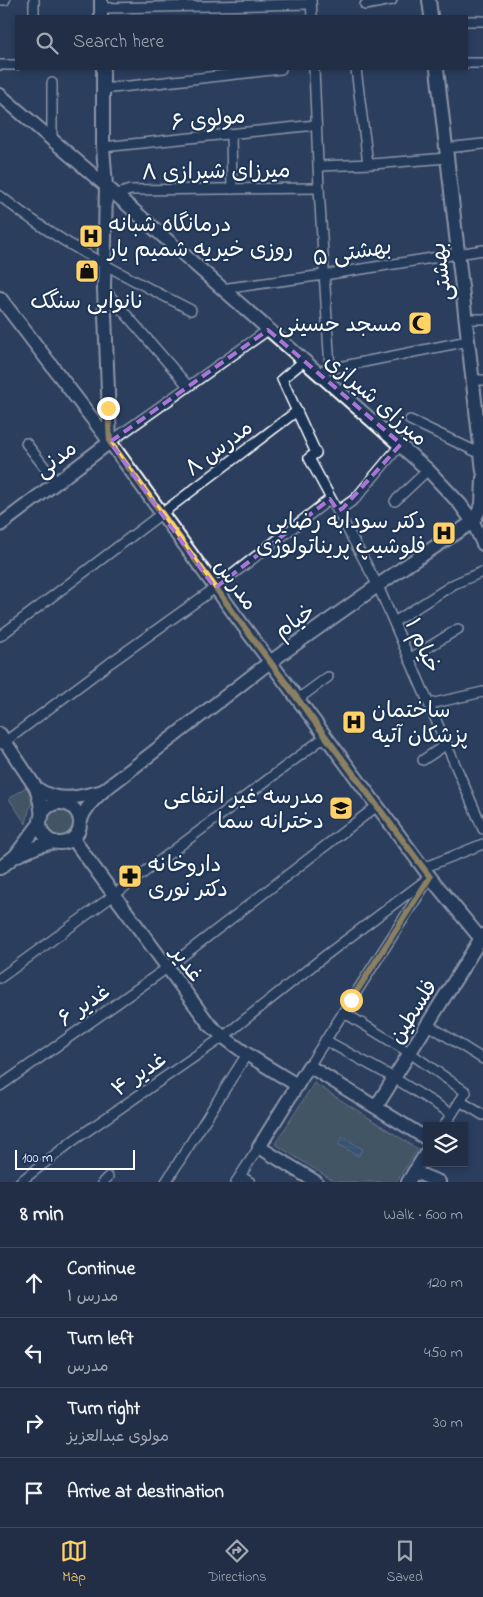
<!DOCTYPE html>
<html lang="en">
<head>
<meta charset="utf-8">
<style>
	body { margin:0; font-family:"Indie Flower","Playpen Sans Arabic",sans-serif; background:#2d3a51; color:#f1f3f6 }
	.controls { position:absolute; right:15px; bottom:15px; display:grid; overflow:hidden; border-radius:0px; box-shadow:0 2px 8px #0003 }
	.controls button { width:45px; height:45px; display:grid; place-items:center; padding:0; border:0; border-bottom:1px solid #3e4a5f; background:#212e46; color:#f1f3f6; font:25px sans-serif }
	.scale { position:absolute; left:15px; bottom:12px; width:120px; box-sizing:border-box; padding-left:5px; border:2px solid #fff; border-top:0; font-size:14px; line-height:18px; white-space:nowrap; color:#fff; -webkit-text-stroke:4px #1d3557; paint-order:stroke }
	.stop { position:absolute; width:15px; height:15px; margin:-11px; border:4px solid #ffd166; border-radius:50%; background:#fff }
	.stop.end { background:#ffd166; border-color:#fff; box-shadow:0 1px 5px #0008 }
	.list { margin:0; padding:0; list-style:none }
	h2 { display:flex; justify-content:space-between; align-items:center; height:65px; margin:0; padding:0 20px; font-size:21px }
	h2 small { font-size:16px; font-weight:400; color:#a2a8b3 }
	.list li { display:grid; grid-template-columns:32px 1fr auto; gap:15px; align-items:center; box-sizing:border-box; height:70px; padding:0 20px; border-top:1px solid #3e4a5f }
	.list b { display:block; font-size:19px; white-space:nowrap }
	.list p { margin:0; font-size:16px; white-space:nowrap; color:#a2a8b3 }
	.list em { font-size:16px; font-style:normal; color:#a2a8b3 }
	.icon { flex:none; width:28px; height:28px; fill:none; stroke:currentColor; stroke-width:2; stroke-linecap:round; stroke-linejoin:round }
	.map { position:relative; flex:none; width:483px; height:1182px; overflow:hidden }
	.search { position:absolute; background:#212e46; box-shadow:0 2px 8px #0003; left:15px; right:15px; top:15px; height:55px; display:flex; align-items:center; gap:12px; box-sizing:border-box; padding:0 18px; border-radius:0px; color:#a2a8b3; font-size:19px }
	.sheet { height:345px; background:#212e46 }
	nav { display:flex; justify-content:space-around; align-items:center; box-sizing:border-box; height:70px; border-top:1px solid #3e4a5f; background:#212e46; font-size:14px; color:#a2a8b3 }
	nav a { display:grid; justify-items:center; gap:2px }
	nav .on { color:#ffd166 }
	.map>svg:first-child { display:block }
</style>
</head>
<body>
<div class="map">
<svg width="483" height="1182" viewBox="0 0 483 1182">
	<defs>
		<pattern id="water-rules" width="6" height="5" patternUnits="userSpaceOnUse" patternTransform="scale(1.25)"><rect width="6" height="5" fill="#436e8a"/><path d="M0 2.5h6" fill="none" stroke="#5f849c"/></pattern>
	</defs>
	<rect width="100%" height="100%" fill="#2c3e5e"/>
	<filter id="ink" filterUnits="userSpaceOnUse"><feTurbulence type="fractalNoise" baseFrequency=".02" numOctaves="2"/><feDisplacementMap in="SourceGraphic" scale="10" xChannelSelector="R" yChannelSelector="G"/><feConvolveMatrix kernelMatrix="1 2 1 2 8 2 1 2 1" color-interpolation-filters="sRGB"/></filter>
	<g filter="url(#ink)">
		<g fill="#5b716d" stroke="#adb8b6">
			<polygon points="27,786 33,799 29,810 26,824 9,799"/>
			<circle cx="60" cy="823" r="14"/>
			<polygon points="314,1083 418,1149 396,1182 335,1182 275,1144"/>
		</g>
		<polygon fill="url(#water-rules)" stroke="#8ea8b9" points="343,1137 363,1149 358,1156 338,1144"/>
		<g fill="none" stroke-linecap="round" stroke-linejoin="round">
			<g stroke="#fff" stroke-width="12">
				<g id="street">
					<polyline points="0,0 5,0"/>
					<polyline points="34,0 34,16"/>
					<polyline points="311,0 312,16"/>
					<polyline points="365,5 392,0"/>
					<polyline points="102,8 311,4"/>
					<polyline points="467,21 483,21"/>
					<polyline points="467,63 483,63"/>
					<polyline points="0,65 16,65"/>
					<polyline points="314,69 319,188 330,369"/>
					<polyline points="356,69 368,164"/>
					<polyline points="103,89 281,69"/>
					<polyline points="231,134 232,189"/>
					<polyline points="52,140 52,83"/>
					<polyline points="103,147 316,125"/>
					<polyline points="446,148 483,144"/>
					<polyline points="319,166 372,164 447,158"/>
					<polyline points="115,195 130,190 319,188"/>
					<path d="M0,196C59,243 125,276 191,310"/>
					<polyline points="104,289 188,386"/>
					<polyline points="221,289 324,275 483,250"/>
					<polyline points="466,319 483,319"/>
					<polyline points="304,361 282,379 316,453 309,458 378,586 483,829"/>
					<polyline points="324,370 468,341"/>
					<polyline points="473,380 483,380"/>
					<polyline points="410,420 481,454"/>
					<polyline points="110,442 268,330"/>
					<polyline points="26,443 56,482"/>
					<polyline points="395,501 428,470"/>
					<polyline points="338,511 355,499 401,444"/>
					<polyline points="394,622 454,584 482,572"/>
					<polyline points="0,636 297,411"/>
					<polyline points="409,659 458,629"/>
					<polyline points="298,699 328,677"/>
					<polyline points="430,704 483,692"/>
					<polyline points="2,744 110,663 215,588 330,499"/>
					<polyline points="423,760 447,744"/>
					<polyline points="423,868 483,844"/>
					<polyline points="0,978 114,895 326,736"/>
					<polyline points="343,1012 410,1053 466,1092 444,1126"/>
					<polyline points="427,1024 483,1059"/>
					<polyline points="325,1040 394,1078 452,1114"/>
					<polyline points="309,1066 427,882"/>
					<polyline points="0,1086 167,968 377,806"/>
					<polyline points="460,1101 483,1115"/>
					<polyline points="240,1176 250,1182"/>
					<polyline points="20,1182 74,1140 223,1037 326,955 430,877"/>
					<polyline points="103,1182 108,1177"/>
					<polyline points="166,1182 247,1054"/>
					<polyline points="236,1182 259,1147"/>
				</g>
			</g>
			<g stroke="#fff" stroke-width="16">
				<g id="secondary">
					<polyline points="429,0 431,16"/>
					<polyline points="101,16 101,0"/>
					<polyline points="103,69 103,147 106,186 104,289 110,442"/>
					<polyline points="437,69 483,471"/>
					<polyline points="0,95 106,186 428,470 460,504 473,522 483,544"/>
					<polyline points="0,298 110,442 236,616 430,877 481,939"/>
					<polyline points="473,522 482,505 483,478"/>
					<polyline points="0,525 110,442"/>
					<polyline points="0,734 36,788 40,802 42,817"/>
					<path d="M36,788C59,804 78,797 103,791"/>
					<circle cx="60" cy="823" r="20"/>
					<path d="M80,822C85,808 93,800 103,791L270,662L404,567L473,522"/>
					<path d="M73,839L209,1024C235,1049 266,1066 297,1085"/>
					<polyline points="18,855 39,846 54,842"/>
					<polyline points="0,868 15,856 40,823"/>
					<polyline points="376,1107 483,935"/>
					<polyline points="414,1172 439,1182"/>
					<polyline points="316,1182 259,1147 309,1066 427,1139"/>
					<polyline points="408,1182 427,1152"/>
				</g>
			</g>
			<use href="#street" stroke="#1d3557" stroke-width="9"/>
			<use href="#secondary" stroke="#1d3557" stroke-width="12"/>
		</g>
	</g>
	<g fill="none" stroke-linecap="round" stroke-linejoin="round" filter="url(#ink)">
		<polyline stroke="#ffd166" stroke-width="6" points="108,408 110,442 236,616 430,877 351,1000"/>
	</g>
	<path d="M0 0H483V1182H0ZM268,330L401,444L343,508L338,511L330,499L215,588L110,442Z" fill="#2c3e5e" fill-opacity=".55" fill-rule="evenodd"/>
	<path fill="none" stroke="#a976d5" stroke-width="4" stroke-dasharray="10 6" stroke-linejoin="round" d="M268,330L401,444L343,508L338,511L330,499L215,588L110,442Z"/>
	<defs>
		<g id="hospital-square" transform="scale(1.25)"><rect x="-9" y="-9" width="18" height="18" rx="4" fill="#ffd166" stroke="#1d3557"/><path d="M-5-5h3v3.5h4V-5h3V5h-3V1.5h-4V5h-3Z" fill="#111"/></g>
		<g id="shop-square" transform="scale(1.25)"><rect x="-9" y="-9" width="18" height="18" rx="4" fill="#ffd166" stroke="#1d3557"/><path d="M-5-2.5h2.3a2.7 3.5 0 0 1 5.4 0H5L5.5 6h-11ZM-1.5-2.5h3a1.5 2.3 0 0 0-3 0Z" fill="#111"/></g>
		<g id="mosque-square" transform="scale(1.25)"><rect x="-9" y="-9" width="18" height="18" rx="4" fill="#ffd166" stroke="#1d3557"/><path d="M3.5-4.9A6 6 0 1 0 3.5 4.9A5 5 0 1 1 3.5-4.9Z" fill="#111"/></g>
		<g id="school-square" transform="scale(1.25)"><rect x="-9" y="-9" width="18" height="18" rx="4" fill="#ffd166" stroke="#1d3557"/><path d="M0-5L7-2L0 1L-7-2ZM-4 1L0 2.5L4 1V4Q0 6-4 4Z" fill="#111"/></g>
		<g id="pharmacy-square" transform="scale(1.25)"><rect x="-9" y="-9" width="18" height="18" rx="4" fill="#ffd166" stroke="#1d3557"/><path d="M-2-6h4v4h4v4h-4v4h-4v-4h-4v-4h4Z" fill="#111"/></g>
	</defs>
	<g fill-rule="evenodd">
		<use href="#hospital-square" x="91" y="236"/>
		<use href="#shop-square" x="87" y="271"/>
		<use href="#mosque-square" x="420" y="323"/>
		<use href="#hospital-square" x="444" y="533"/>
		<use href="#hospital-square" x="354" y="722"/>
		<use href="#school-square" x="341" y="808"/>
		<use href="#pharmacy-square" x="130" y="876"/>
	</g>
	<g text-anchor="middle" stroke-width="4" stroke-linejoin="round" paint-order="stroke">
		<g font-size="22" fill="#fff" stroke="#1d3557">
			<text transform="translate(208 118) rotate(-6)" y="8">مولوی ۶</text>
			<text transform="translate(216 170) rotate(-1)" y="8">میرزای شیرازی ۸</text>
			<text transform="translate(352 251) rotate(-9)" y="8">بهشتی ۵</text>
			<text transform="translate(440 272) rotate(-97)" y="8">بهشتی</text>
			<text transform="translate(377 399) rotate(41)" y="8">میرزای شیرازی</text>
			<text transform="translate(218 447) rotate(-37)" y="8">مدرس ۸</text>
			<text transform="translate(55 458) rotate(-37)" y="8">مدنی</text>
			<text transform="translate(237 584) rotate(54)" y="8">مدرس</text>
			<text transform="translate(294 620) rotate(-35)" y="8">خیام</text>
			<text transform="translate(424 645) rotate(66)" y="8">خیام ۱</text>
			<text transform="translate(188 963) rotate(54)" y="8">غدیر</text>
			<text transform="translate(83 1004) rotate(-35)" y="8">غدیر ۶</text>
			<text transform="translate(412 1011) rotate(-58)" y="8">فلسطین</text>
			<text transform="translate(138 1073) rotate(-35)" y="8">غدیر ۴</text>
		</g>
		<g font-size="22" fill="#fff" stroke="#1d3557" text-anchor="start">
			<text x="108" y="231">درمانگاه شبانه<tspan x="108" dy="25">روزی خیریه شمیم یار</tspan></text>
			<text x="87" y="308" text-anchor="middle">نانوایی سنگک</text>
			<text x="402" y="331" text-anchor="end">مسجد حسینی</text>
			<text x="426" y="528" text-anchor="end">دکتر سودابه رضایی<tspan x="426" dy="25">فلوشیپ پریناتولوژی</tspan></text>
			<text x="372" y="717">ساختمان<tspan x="372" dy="25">پزشکان آتیه</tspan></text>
			<text x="324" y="803" text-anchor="end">مدرسه غیر انتفاعی<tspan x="324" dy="25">دخترانه سما</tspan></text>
			<text x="148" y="871">داروخانه<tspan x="148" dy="25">دکتر نوری</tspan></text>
		</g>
	</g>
</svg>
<div class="controls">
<button><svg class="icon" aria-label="layers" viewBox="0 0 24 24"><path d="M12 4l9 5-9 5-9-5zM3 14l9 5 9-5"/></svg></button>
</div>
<div class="scale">100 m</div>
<div class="stop" style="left:351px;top:1000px"></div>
<div class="stop end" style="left:108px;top:408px"></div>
<div class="search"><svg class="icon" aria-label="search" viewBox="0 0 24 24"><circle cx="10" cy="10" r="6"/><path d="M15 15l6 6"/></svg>Search here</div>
</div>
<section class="sheet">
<h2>8 min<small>Walk · 600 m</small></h2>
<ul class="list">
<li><svg class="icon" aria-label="ahead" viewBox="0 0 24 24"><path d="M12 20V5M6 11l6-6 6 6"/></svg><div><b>Continue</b><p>مدرس ۱</p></div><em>120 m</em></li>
<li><svg class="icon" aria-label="left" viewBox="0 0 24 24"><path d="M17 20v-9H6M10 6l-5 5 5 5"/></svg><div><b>Turn left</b><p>مدرس</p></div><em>450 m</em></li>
<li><svg class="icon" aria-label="right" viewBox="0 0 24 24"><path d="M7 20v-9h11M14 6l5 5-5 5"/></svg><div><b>Turn right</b><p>مولوی عبدالعزیز</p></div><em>30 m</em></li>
<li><svg class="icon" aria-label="arrive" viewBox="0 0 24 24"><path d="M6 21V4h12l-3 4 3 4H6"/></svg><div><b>Arrive at destination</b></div></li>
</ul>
</section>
<nav>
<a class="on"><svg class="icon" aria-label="map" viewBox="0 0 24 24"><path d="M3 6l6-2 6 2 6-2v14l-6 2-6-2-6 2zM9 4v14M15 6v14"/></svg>Map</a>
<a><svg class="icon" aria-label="directions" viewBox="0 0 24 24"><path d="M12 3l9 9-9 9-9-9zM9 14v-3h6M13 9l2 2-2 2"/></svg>Directions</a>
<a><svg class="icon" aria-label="saved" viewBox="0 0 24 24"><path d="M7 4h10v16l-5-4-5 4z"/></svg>Saved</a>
</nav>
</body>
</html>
